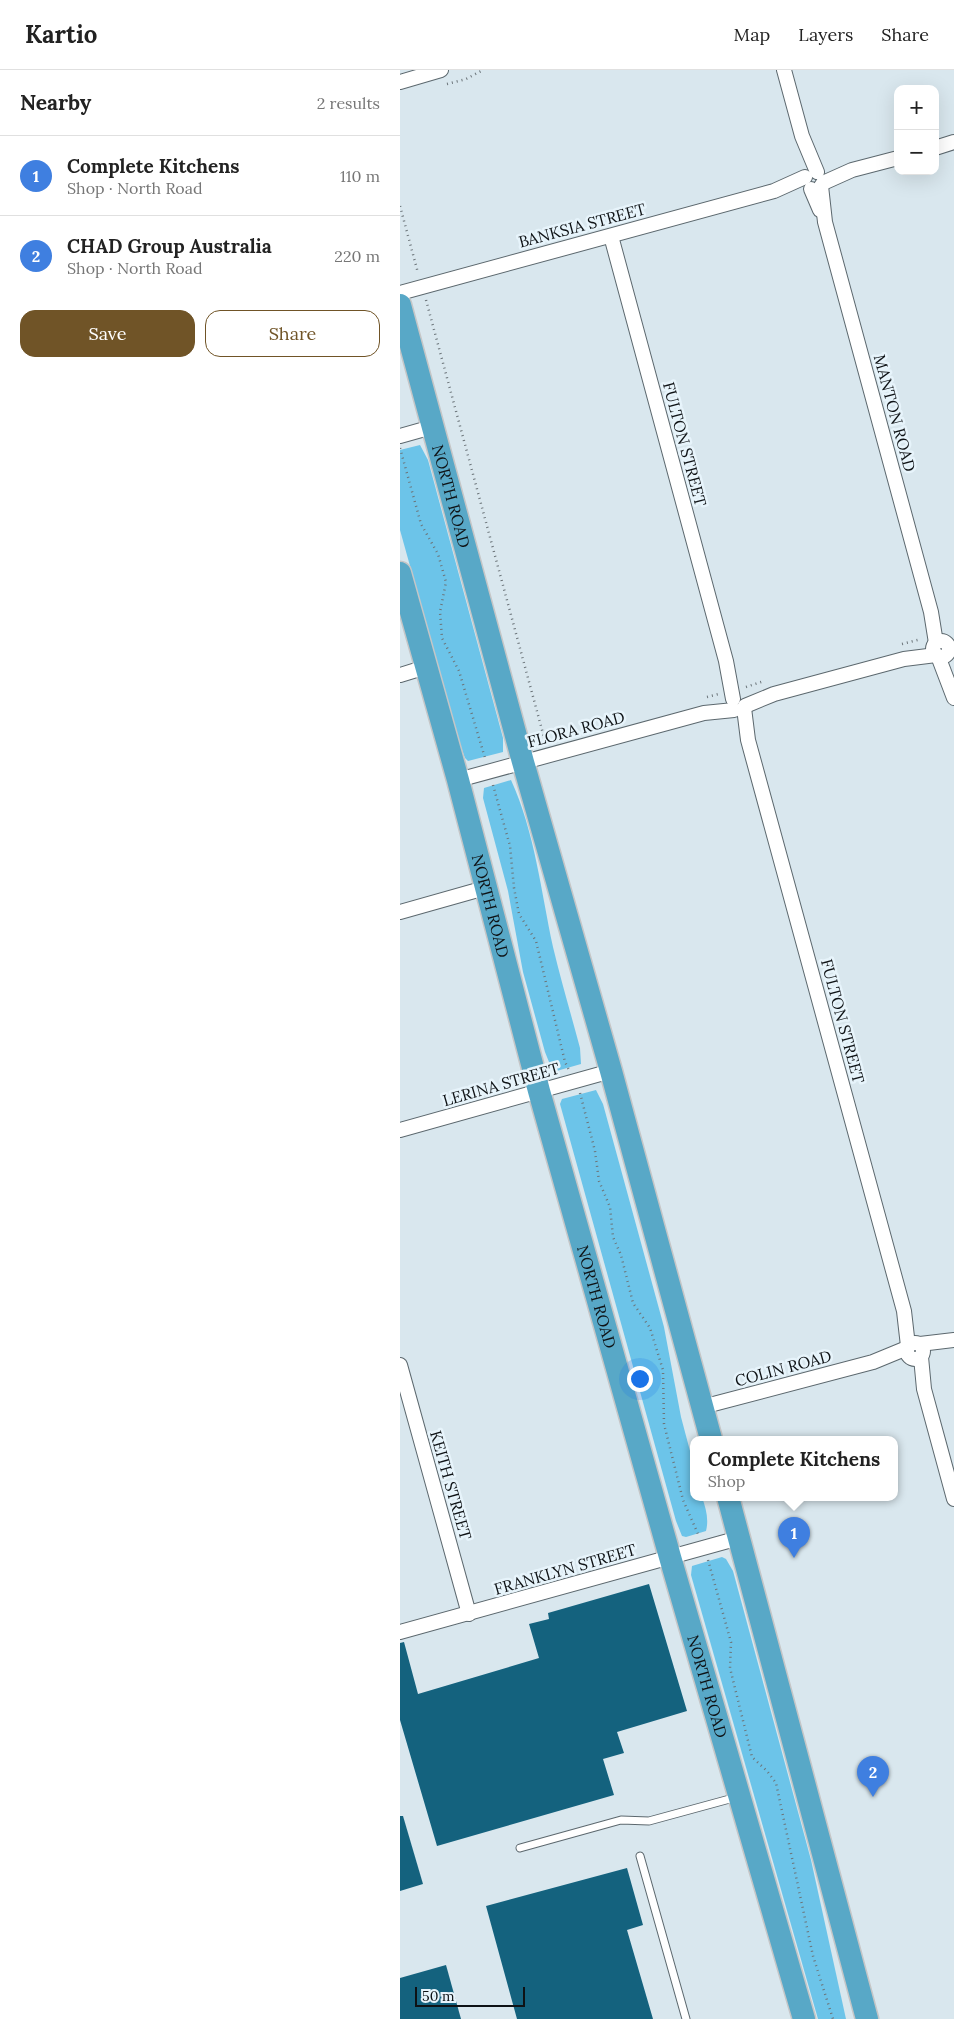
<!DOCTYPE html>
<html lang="en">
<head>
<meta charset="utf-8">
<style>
	body { margin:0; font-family:Lora,serif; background:#f2f2f2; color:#222 }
	.controls { position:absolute; right:15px; top:15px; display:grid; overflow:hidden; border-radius:10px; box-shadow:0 5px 20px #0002 }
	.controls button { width:45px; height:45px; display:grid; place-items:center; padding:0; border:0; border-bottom:1px solid #e0e0e0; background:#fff; color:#222; font:25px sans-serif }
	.scale { position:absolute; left:15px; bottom:12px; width:110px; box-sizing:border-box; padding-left:5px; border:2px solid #0e1215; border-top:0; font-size:14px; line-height:18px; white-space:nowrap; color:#0e1215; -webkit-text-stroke:4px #e7f4fb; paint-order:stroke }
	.you { position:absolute; left:239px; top:1308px; width:18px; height:18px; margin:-12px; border:4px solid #fff; border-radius:50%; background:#1a73e8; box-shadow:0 0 0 8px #1a73e833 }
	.badge { display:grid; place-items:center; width:32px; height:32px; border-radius:50%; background:#705427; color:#fff; font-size:16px; font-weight:700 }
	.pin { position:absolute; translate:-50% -41px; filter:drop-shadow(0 1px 2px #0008) }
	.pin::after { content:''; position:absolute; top:26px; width:18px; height:15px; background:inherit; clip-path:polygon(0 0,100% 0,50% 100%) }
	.popup { position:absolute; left:290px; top:1366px; width:208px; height:65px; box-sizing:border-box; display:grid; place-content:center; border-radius:10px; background:#fff; filter:drop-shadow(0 1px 4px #0005); font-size:16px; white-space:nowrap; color:#767676 }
	.popup b { font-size:19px; color:#222 }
	.popup::after { content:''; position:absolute; left:50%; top:100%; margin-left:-10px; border:10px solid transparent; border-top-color:#fff }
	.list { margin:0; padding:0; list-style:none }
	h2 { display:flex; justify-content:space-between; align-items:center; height:65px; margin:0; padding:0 20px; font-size:21px }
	h2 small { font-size:16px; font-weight:400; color:#767676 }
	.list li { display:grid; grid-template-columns:32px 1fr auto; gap:15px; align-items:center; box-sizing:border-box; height:80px; padding:0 20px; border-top:1px solid #e0e0e0 }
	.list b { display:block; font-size:19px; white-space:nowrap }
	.list p { margin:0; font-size:16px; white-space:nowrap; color:#767676 }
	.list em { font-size:16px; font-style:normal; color:#767676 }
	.actions { display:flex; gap:10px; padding:15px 20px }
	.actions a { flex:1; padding:11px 0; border:1px solid #705427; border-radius:15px; text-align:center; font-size:18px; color:#705427 }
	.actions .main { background:#705427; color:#fff }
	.map { position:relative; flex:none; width:554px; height:1949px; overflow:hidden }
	header { display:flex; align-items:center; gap:30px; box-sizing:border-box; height:70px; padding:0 25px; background:#fff; border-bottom:1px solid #e0e0e0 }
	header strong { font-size:24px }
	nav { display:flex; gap:28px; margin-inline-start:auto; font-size:18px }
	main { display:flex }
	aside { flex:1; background:#fff }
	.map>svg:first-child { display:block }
</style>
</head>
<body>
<header>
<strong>Kartio</strong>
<nav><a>Map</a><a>Layers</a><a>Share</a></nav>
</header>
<main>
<aside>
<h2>Nearby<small>2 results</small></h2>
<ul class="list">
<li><span class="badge" style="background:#3f7fe0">1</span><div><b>Complete Kitchens</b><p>Shop · North Road</p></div><em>110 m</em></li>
<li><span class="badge" style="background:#3f7fe0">2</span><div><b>CHAD Group Australia</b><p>Shop · North Road</p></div><em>220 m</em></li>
</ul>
<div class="actions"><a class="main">Save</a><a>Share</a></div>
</aside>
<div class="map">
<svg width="554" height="1949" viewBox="0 0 554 1949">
	<rect width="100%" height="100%" fill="#d9e7ee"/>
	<g fill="#6cc4e9">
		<polygon points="20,375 28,390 103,668 103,682 68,691 65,688 59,672 0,460 0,380"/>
		<path d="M111,710C135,763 141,821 153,877C161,911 171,944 180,978L181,994L153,1002L145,982L123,902L108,821L83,728L84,718Z"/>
		<path d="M196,1020L203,1034L264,1257L281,1347L294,1396V1427H302C306,1439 309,1449 306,1461L286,1467L282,1466L276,1451L160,1034L162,1029Z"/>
		<polygon points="322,1487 326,1489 333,1501 411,1790 446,1949 418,1949 291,1505 292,1496"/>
	</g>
	<g fill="#14627e">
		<polygon points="249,1514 287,1641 217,1662 224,1683 203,1689 214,1725 37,1776 0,1650 0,1573 4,1572 18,1624 139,1588 129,1554 149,1549 148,1543"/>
		<polygon points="0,1746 3,1746 23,1814 0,1821"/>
		<polygon points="227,1798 243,1855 227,1860 253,1949 117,1949 86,1836"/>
		<polygon points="46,1895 61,1949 0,1949 0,1908"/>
	</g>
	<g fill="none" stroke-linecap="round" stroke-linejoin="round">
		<g stroke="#5c686e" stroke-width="9">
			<g id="service">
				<polyline points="120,1778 221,1750 249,1751 337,1727"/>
				<polyline points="240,1786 286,1949"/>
			</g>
		</g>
		<g stroke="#5c686e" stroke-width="16">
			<g id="minor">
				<polyline points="384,0 402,66 417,102"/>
				<polyline points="0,12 41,0"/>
				<polyline points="535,78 554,72"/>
				<polyline points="423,113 452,100 498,88"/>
				<polyline points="421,116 425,152 531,542 536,573"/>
				<polyline points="411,119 420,140"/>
				<polyline points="211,166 326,591 333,629"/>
				<polyline points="0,223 374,121 405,107"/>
				<polyline points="0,366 32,357"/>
				<circle cx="541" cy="579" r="8"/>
				<polyline points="538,586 554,628"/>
				<polyline points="0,605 26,597"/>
				<polyline points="345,636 374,624 504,589 536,585"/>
				<polyline points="344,638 348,670 504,1241 508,1276"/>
				<polyline points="58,710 304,643 334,640"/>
				<polyline points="0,842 85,818"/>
				<polyline points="0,1060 211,1001"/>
				<circle cx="515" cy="1281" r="8"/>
				<polyline points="520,1274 554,1270"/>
				<polyline points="521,1287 524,1319 554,1429"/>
				<polyline points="0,1295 69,1544"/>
				<polyline points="302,1337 473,1292 507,1278"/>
				<polyline points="0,1562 339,1468"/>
			</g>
		</g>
		<g stroke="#c5c6c7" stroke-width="25">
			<g id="trunk">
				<path id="s1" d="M0,235L123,692L211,1001L311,1369"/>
				<path id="s2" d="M0,503L58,710L139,1021L270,1487L404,1949"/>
				<polyline points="328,1427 467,1949"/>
			</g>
		</g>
		<g stroke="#6c757a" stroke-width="2.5" stroke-dasharray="1 4" stroke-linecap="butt">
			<polyline points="47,14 66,9 83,0"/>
			<polyline points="0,136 18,203"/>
			<polyline points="26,230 145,671"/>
			<polyline points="0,378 21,454 38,484 46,512 40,542 42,568 59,601 85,688"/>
			<polyline points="502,574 521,569"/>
			<polyline points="346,617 364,611"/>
			<polyline points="307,627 319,624"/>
			<polyline points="93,715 110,776 114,818 119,844 136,871 165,992 169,1000"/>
			<polyline points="180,1023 195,1081 199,1111 210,1137 213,1167 221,1185 233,1233 250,1258 263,1300 264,1354 283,1430 298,1464"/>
			<polyline points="308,1490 331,1572 330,1598 352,1687 367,1701 376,1713 413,1886 433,1949"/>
		</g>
		<use href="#service" stroke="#fff" stroke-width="7"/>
		<use href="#minor" stroke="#fff" stroke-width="14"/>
		<use href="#trunk" stroke="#58a8c7" stroke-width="22"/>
	</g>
	<g text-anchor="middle" stroke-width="5" stroke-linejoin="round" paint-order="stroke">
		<g font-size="16" fill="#0e1215" stroke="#e7f4fb">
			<text transform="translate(182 155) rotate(-15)" y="6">BANKSIA STREET</text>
			<text transform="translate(495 343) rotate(75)" y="6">MANTON ROAD</text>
			<text transform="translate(285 374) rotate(75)" y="6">FULTON STREET</text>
			<text dy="6" stroke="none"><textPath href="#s1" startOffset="198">NORTH ROAD</textPath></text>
			<text transform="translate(176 659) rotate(-15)" y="6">FLORA ROAD</text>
			<text dy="6" stroke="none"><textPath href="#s2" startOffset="345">NORTH ROAD</textPath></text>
			<text transform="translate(443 951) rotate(75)" y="6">FULTON STREET</text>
			<text transform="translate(101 1014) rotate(-16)" y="6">LERINA STREET</text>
			<text dy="6" stroke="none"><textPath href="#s2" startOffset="750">NORTH ROAD</textPath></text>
			<text transform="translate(383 1298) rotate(-15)" y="6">COLIN ROAD</text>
			<text transform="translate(51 1415) rotate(74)" y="6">KEITH STREET</text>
			<text transform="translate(165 1499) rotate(-16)" y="6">FRANKLYN STREET</text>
			<text dy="6" stroke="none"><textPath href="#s2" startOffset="1155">NORTH ROAD</textPath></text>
		</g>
	</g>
</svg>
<div class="controls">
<button>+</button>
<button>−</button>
</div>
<div class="scale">50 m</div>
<div class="you"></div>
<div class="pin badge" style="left:394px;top:1488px;background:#3f7fe0">1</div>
<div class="popup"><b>Complete Kitchens</b>Shop</div>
<div class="pin badge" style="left:473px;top:1727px;background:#3f7fe0">2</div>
</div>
</main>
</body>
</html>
